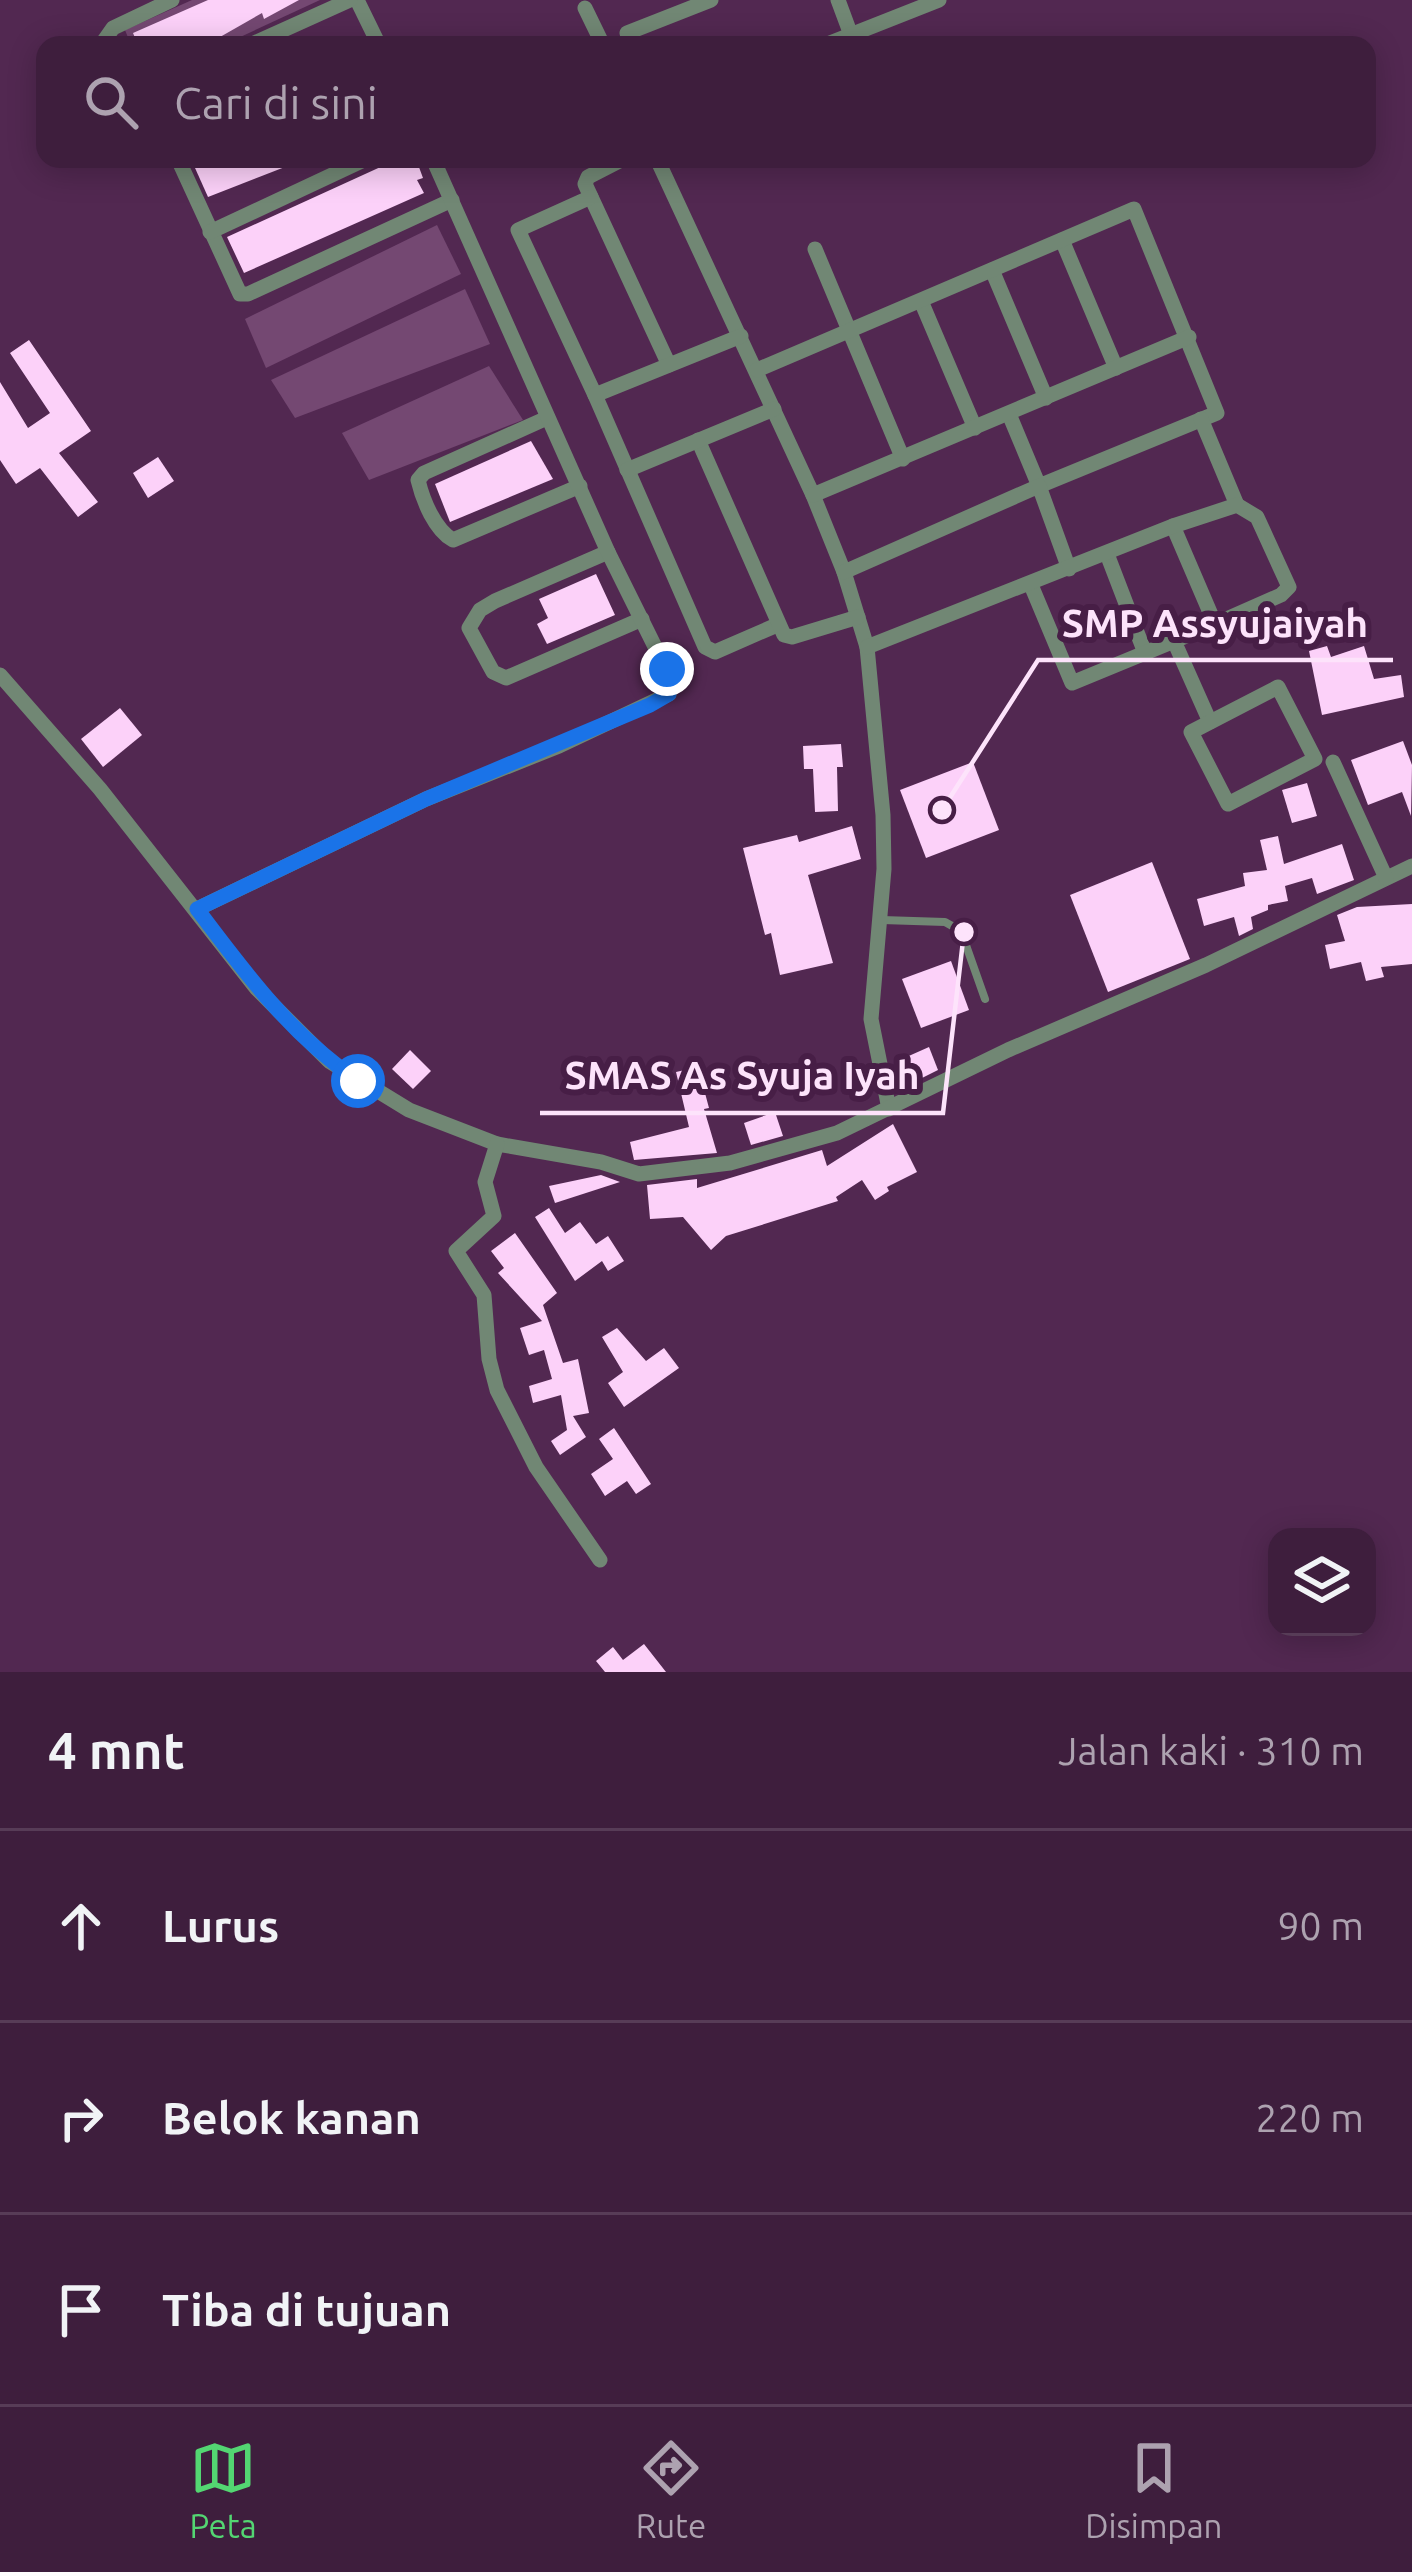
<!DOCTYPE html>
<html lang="id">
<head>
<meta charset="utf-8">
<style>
	body { margin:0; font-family:Ubuntu,sans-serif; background:#492b48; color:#f1f3f6 }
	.controls { position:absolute; right:36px; bottom:36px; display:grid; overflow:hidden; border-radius:24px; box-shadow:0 6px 30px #0003 }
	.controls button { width:108px; height:108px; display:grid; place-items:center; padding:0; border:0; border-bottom:3px solid #573c57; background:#3e1e3d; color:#f1f3f6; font:60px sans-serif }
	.stop { position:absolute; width:36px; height:36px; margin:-27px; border:9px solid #1a73e8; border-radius:50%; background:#fff }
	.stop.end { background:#1a73e8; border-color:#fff; box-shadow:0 3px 12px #0008 }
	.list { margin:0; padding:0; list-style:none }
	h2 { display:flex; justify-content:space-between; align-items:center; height:156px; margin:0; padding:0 48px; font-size:51px }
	h2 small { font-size:39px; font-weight:400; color:#ada2b0 }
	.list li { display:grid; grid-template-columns:78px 1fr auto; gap:36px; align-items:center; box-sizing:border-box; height:192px; padding:0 48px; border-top:3px solid #573c57 }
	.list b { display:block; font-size:45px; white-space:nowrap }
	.list em { font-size:39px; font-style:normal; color:#ada2b0 }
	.icon { flex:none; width:66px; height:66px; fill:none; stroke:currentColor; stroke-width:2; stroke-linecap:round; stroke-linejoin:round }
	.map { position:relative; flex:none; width:1412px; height:1672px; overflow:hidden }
	.search { position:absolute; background:#3e1e3d; box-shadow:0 6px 30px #0003; left:36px; right:36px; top:36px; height:132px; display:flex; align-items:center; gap:30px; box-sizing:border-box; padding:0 42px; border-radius:24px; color:#ada2b0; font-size:45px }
	.sheet { height:732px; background:#3e1e3d }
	nav { display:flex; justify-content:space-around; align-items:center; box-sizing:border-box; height:168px; border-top:3px solid #573c57; background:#3e1e3d; font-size:33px; color:#ada2b0 }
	nav a { display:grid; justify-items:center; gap:6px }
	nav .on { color:#53d672 }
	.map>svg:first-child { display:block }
</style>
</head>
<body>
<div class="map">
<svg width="1412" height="1672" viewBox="0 0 1412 1672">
	<rect width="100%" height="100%" fill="#522851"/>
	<g fill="#744872">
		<polygon points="192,0 320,0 223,45 131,45 125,30"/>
		<polygon points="437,225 461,274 266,368 245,319"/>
		<polygon points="465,289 490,344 295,418 271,380"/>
		<polygon points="489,366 523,420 369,480 342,433"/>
	</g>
	<g fill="#fcd1f9">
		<polygon points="208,0 299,0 264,19 262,13 206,45 138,45 133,33"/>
		<polygon points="191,159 303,159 303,160 208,197"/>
		<polygon points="398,159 416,159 423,178 417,180 424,193 244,273 227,237"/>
		<polygon points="29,340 91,431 59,453 98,502 78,517 40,468 16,484 0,460 0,382 28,428 50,413 10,353"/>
		<polygon points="531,441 553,479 450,522 435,484"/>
		<polygon points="158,457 174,481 148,498 133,473"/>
		<polygon points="596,574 615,615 547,644 537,624 548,618 539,599"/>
		<polygon points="1327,646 1331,657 1364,646 1374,679 1401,675 1404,697 1322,715 1309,651"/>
		<polygon points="120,708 142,735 103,767 81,739"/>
		<polygon points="1403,741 1412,765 1411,816 1402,792 1368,805 1351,760"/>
		<polygon points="841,744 843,767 837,767 838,811 815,812 813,769 804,769 803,746"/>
		<polygon points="973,762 999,830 926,858 900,790"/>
		<polygon points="1307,783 1317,816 1292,823 1282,790"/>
		<polygon points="852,826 861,859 808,875 833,963 780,975 771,933 765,935 743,848 797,835 799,842"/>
		<polygon points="1278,836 1284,864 1342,844 1354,880 1317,894 1312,878 1285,886 1288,901 1268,905 1268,910 1251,917 1253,929 1239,936 1234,917 1204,926 1197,899 1245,886 1243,873 1267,870 1260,840"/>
		<polygon points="1152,862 1190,959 1108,992 1070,895"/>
		<polygon points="1412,904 1412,964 1381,967 1384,977 1366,981 1361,962 1330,969 1325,945 1345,941 1337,915 1357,907"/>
		<polygon points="951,961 969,1010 921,1028 902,979"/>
		<polygon points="929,1047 938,1070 912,1083 902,1059"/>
		<polygon points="410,1050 431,1071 413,1089 392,1069"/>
		<polygon points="698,1067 709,1108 704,1109 717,1153 634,1160 630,1142 689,1127 676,1072"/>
		<polygon points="775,1112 783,1136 751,1145 744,1123"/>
		<polygon points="893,1124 917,1172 887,1187 889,1191 875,1200 862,1180 836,1197 838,1201 726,1236 711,1250 683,1217 650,1219 647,1185 697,1179 697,1188 822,1150 827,1166"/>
		<polygon points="601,1175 620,1182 555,1203 549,1186"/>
		<polygon points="549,1208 565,1233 580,1222 596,1244 608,1236 624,1261 608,1271 602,1261 575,1281 535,1217"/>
		<polygon points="515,1233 557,1293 543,1305 563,1363 578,1359 589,1413 573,1416 586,1437 560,1455 551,1441 567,1430 561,1395 533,1403 529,1386 552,1379 544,1350 529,1355 520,1328 542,1321 498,1273 504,1268 491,1251"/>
		<polygon points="617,1328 646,1361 664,1348 679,1368 624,1407 608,1383 623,1372 602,1337"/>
		<polygon points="614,1428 651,1484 636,1494 627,1481 605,1496 591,1474 613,1459 599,1439"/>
		<polygon points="644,1644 666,1672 605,1672 596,1661 613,1647 623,1660"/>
	</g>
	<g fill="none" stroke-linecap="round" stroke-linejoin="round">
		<polyline stroke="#718774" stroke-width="8" points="882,920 945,922 961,931 985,999"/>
		<g stroke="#718774" stroke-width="15">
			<polyline points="357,0 379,45"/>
			<polyline points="838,0 851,35"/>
			<polyline points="585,8 603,45"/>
			<polyline points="627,33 711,0"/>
			<polyline points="101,45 113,28 172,0"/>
			<polyline points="250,45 350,0"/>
			<polyline points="825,45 939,0"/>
			<polyline points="178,159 240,294 248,294 452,200"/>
			<polyline points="623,159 588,177 585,184 669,365"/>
			<polyline points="657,159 813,495 844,572 867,647 883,815 884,869 871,1019 889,1109"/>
			<polyline points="591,197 518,230 595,395"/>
			<polyline points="210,232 366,159"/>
			<polyline points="1062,240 1116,368"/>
			<polyline points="815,249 903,459"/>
			<polyline points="992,270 1046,398"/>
			<polyline points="921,301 975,428"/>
			<polyline points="741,336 595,395 705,647 715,652 777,625"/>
			<polyline points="757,370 1134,209 1217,413 1039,486 1009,414"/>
			<path d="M547,418L424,473L418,480C423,501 435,530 453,540L580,486"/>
			<polyline points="1201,419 1237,505"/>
			<polyline points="698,440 784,635 792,637 858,617"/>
			<polyline points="627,470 774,409"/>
			<polyline points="813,495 1189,337"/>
			<polyline points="1173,526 1215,624 1174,641 1210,722"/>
			<polyline points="608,552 495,601 480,610 469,628 493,672 506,678 642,619"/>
			<polyline points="1107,554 1145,653"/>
			<polyline points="844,572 1039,486 1069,569"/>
			<polyline points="1031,585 1072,683 1174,641"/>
			<polyline points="867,647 1173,526 1237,505 1257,517 1289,587 1281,595 1215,624"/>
			<polyline points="0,675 100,789 257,989 329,1061 409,1110 497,1144 601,1162 639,1174 730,1163 837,1133 1008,1050 1206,965 1412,866"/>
			<polygon points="1278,687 1315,759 1228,804 1191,732"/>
			<polyline points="1333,762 1386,878"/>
			<polyline points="197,909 426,799 559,746 669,694 666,669 608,552 433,159"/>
			<polyline points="497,1144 485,1182 494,1216 456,1251 484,1295 489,1359 497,1390 536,1467 600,1560"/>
		</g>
	</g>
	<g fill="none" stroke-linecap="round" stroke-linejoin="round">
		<path stroke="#1a73e8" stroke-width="15" d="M358,1081C291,1035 245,973 197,909L426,799L650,705L669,694L667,669"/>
	</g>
	<path fill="none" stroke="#fde3fb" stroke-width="4.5" d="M942 810L1038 660H1393M964 932L943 1113H540"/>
	<g fill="#fde3fb" stroke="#471e46" stroke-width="4.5">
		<circle cx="942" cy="810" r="12"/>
		<circle cx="964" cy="932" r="12"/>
	</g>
	<g font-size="39" text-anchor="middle" font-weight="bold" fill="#fde3fb" stroke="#471e46" stroke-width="12" stroke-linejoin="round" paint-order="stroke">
		<text x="1215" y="637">SMP Assyujaiyah</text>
		<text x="742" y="1089">SMAS As Syuja Iyah</text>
	</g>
</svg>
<div class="controls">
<button><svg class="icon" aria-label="layers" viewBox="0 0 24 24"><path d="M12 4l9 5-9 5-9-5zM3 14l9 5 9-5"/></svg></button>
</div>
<div class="stop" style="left:358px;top:1081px"></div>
<div class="stop end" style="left:667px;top:669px"></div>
<div class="search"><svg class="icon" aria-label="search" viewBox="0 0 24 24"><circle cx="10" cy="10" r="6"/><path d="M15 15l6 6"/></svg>Cari di sini</div>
</div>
<section class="sheet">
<h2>4 mnt<small>Jalan kaki · 310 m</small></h2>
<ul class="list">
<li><svg class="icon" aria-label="ahead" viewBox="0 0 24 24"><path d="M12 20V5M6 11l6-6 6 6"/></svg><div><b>Lurus</b></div><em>90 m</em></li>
<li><svg class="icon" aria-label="right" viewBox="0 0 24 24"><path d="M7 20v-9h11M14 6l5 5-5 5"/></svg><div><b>Belok kanan</b></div><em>220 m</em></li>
<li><svg class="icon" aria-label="arrive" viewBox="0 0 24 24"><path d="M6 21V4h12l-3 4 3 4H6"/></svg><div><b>Tiba di tujuan</b></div></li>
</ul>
</section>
<nav>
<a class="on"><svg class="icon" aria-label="map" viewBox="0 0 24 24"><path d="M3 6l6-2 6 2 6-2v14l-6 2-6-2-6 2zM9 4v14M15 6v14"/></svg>Peta</a>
<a><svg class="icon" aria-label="directions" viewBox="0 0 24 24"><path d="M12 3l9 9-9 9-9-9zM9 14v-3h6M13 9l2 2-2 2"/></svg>Rute</a>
<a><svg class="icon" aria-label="saved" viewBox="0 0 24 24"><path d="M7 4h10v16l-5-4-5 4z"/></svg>Disimpan</a>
</nav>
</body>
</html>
